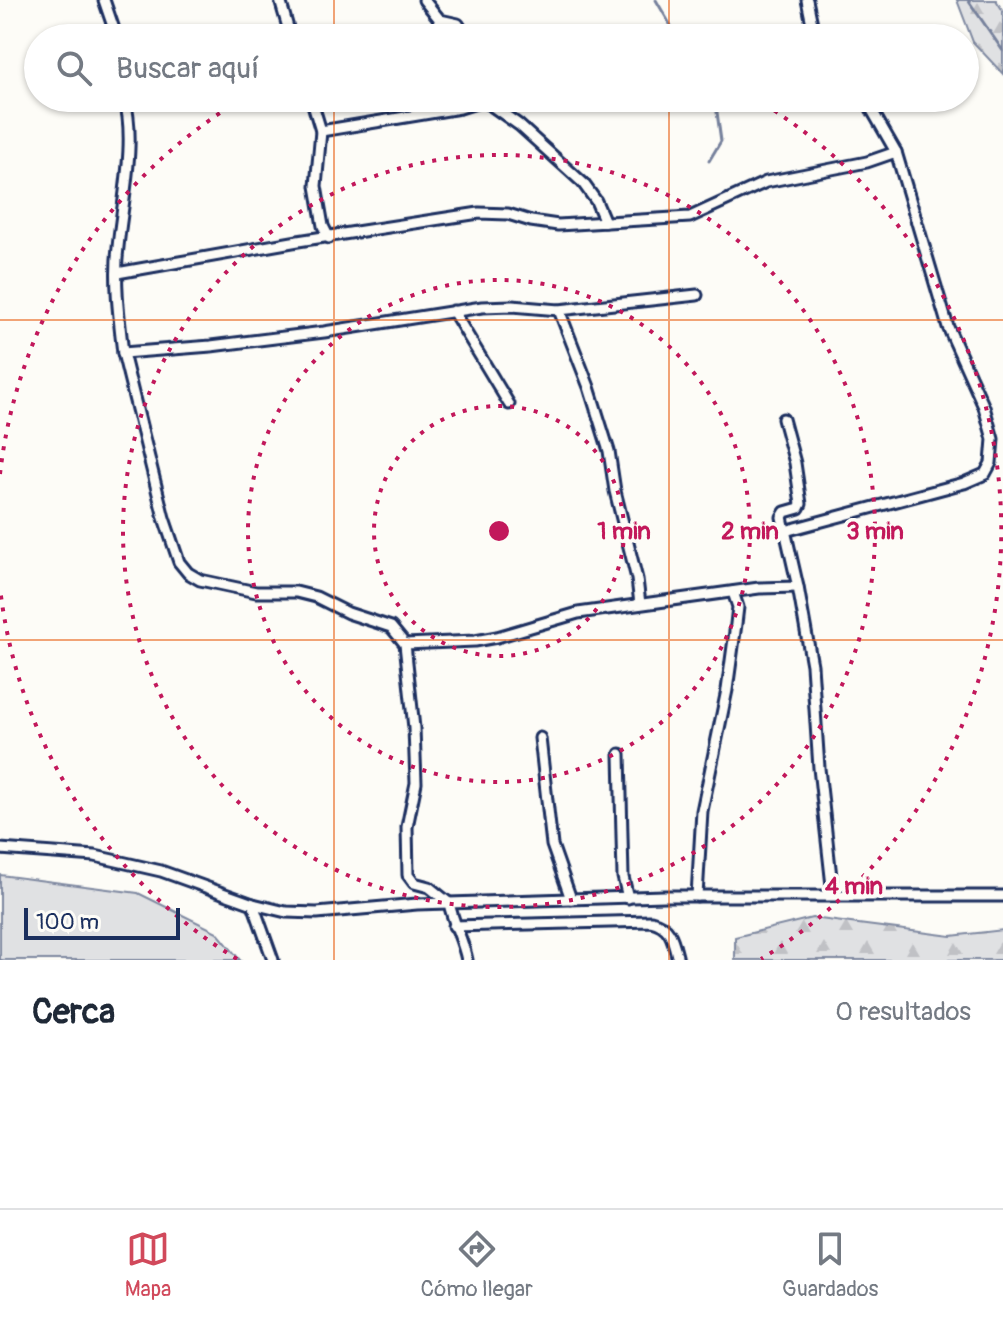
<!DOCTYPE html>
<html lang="es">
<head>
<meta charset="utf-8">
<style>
	body { margin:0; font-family:Pangolin,sans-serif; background:#f6f6f7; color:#1f2937 }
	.scale { position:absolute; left:24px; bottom:20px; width:156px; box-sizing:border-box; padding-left:8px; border:4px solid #1b2f5e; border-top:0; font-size:22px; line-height:28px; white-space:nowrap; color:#1b2f5e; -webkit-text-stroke:6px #fdfcf7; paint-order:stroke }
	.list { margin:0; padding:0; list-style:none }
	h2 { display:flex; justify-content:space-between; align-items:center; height:104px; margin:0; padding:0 32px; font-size:34px }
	h2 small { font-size:26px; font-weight:400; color:#747a83 }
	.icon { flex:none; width:44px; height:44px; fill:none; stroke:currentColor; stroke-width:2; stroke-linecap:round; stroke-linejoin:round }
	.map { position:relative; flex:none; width:1003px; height:960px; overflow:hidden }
	.search { position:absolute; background:#fff; box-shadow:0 2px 6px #0004; left:24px; right:24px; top:24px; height:88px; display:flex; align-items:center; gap:20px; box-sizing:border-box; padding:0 28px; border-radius:44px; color:#747a83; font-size:30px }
	.sheet { height:248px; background:#fff }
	nav { display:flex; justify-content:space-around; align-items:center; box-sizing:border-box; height:112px; border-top:2px solid #e0e1e3; background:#fff; font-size:22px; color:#747a83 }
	nav a { display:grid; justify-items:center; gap:4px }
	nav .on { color:#d1495b }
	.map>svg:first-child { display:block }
</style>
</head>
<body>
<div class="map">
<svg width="1003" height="960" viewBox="0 0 1003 960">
	<defs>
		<pattern id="forest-firs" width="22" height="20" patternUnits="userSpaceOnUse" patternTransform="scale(2)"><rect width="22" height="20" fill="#e0e1e3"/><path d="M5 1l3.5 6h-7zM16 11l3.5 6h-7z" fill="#c0c1c5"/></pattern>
	</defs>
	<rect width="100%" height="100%" fill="#fdfcf7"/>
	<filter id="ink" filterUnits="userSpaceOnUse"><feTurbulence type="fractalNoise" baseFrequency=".0125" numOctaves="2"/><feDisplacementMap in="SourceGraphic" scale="16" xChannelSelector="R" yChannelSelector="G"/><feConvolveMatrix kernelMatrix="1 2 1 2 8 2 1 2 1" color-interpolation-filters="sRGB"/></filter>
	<g filter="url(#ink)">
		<polygon fill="#e0e1e3" stroke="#7e88a0" stroke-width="2" points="0,875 138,893 217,932 240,960 0,960"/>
		<g fill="url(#forest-firs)" stroke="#7e88a0" stroke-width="2">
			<polygon points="957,0 996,0 1003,11 1003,74 973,42"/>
			<polygon points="812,918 951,936 1003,930 1003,960 735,960 735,937"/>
		</g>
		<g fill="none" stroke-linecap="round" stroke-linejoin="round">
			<g stroke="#76819c" stroke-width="3">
				<polyline points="656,0 678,38"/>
				<polyline points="968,0 1003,51"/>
				<polyline points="709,161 721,141 715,98"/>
			</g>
			<g stroke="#1b2f5e" stroke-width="15">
				<g id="street">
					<polyline points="104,0 117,38"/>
					<polyline points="280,0 291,38"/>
					<polyline points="424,0 440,20"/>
					<polyline points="807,0 812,24 819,38"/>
					<polyline points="440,20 458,24 467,38"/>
					<polyline points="412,38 434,32 440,20"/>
					<path d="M124,98C137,139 122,203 118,247C114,281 119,318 123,353L164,518L179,562L188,573L200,580L256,592H296L316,597L348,613L391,627L405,644L414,728L416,783L407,827L408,875L414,883L429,887L449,903C453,923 463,940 467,960"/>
					<polyline points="311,98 321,131 316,186 323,226 329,238"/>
					<polyline points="484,98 485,101 519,125 583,183 596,201 605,222"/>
					<polyline points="321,131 460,108 492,98"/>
					<polyline points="117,273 298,241 479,213 508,214 531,221 558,225 690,217 766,182 867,162 896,152"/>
					<polyline points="559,310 589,387 609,451 615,491 637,579 640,604"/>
					<polyline points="453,311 509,404"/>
					<polyline points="123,353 211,346 324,332 482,307 512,306 559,310 697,295"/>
					<polyline points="785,531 964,483 985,474 991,463 993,439 984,407 948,327 896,152 865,98"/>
					<polyline points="798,587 812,665 819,768 833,895"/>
					<polyline points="405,644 475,641 497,637 578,613 759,588 798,587 782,517 785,512 799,508 801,504 795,463 783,419"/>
					<polyline points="540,738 552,845 571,899"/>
					<polyline points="620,754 623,877 628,898"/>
					<polyline points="0,849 95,856 161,871 253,904 286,912 317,913 417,904 664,896 1003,896"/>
					<polyline points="697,896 702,811 727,690 736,624 738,607 733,592"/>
					<polyline points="253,904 273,960"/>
					<path d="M454,926L651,921C672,926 673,941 678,960"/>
				</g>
			</g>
			<use href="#street" stroke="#fdfcf7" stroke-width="9"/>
		</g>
	</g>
	<path fill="none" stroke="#e8590c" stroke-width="2" stroke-opacity="0.55" d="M334,0V38M669,0V38M334,98V960M669,98V960M0,320H1003M0,640H1003"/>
	<g fill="none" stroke="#c2185b" stroke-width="4" stroke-dasharray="4 8">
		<circle cx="499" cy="531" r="125"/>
		<circle cx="499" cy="531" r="251"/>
		<circle cx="499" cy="531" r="376"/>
		<path d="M237 959A502 502 0 0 1 0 588M0 474A502 502 0 0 1 244 98M408 37A502 502 0 0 1 590 37M754 98A502 502 0 0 1 761 959"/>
	</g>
	<circle cx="499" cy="531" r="12" fill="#c2185b" stroke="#fdfcf7" stroke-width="4"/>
	<g font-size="24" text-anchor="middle" font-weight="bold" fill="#c2185b" stroke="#fdfcf7" stroke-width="7" stroke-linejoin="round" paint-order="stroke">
		<text x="624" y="539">1 min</text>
		<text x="750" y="539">2 min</text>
		<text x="875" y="539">3 min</text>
		<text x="854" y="894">4 min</text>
	</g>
</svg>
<div class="scale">100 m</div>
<div class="search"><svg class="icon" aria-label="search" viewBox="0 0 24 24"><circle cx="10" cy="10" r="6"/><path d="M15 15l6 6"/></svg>Buscar aquí</div>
</div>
<section class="sheet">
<h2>Cerca<small>0 resultados</small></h2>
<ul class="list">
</ul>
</section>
<nav>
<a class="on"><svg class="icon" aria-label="map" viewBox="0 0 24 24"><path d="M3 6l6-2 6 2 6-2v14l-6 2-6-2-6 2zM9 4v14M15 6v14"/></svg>Mapa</a>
<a><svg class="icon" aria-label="directions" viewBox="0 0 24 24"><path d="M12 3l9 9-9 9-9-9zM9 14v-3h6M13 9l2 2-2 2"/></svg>Cómo llegar</a>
<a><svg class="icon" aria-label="saved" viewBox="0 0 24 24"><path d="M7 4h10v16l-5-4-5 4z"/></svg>Guardados</a>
</nav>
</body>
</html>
